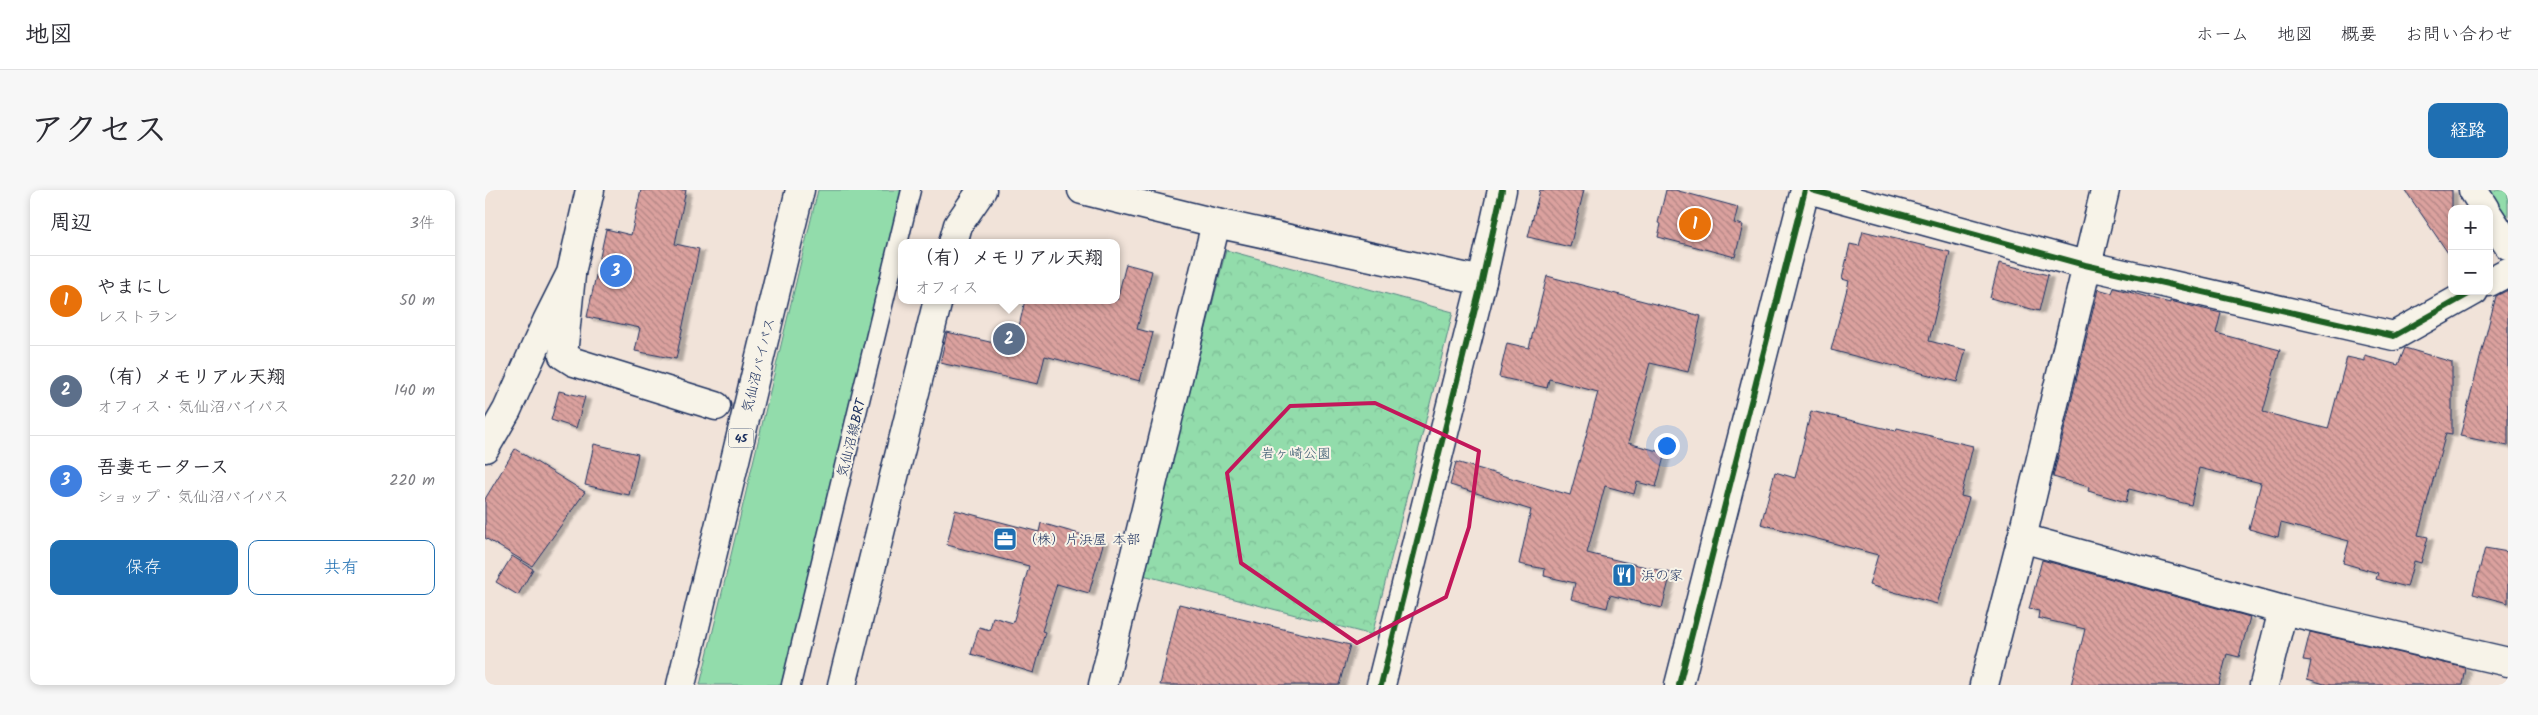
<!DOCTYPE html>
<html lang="ja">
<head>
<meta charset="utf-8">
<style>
	body { margin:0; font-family:Kalam,"Klee One",sans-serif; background:#f7f7f7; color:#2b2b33 }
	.controls { position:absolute; right:15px; top:15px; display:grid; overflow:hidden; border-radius:10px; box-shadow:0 2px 8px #0003 }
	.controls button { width:45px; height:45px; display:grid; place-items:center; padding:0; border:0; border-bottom:1px solid #e1e1e2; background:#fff; color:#2b2b33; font:25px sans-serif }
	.you { position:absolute; left:1181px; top:255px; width:18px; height:18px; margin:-12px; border:4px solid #fff; border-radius:50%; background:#1a73e8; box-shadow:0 0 0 8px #1a73e833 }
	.badge { display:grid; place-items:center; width:32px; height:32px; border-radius:50%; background:#1f6fb2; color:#fff; font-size:16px; font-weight:700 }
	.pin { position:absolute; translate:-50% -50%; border:2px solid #fff; box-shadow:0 1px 5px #0006 }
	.popup { position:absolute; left:413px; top:49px; width:222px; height:65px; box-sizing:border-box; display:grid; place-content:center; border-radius:10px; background:#fff; filter:drop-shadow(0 1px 4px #0005); font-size:16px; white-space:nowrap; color:#7c7c81 }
	.popup b { font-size:19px; color:#2b2b33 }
	.popup::after { content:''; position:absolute; left:50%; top:100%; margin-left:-10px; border:10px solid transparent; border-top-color:#fff }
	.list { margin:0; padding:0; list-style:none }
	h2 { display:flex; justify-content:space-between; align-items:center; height:65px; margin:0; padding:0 20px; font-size:21px }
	h2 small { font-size:16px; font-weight:400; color:#7c7c81 }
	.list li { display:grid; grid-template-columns:32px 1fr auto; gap:15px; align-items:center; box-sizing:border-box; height:90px; padding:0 20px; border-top:1px solid #e1e1e2 }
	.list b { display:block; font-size:19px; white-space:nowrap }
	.list p { margin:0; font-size:16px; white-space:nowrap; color:#7c7c81 }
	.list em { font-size:16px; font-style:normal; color:#7c7c81 }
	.actions { display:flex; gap:10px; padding:15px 20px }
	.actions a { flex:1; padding:11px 0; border:1px solid #1f6fb2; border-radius:10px; text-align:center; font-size:18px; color:#1f6fb2 }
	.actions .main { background:#1f6fb2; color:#fff }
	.map { position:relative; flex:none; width:2023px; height:495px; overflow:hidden; border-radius:10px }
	header { display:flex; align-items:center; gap:30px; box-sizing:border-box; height:70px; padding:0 25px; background:#fff; border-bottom:1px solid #e1e1e2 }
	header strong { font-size:24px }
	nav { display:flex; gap:28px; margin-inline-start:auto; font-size:18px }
	.intro { display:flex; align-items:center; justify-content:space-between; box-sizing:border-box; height:120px; padding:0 30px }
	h1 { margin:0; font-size:35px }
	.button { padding:12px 22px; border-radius:10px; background:#1f6fb2; color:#fff; font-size:18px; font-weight:700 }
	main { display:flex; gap:30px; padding:0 30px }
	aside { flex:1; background:#fff; border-radius:10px; box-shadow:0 2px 8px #0003 }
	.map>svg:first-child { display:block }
</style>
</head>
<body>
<header>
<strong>地図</strong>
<nav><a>ホーム</a><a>地図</a><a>概要</a><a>お問い合わせ</a></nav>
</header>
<div class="intro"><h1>アクセス</h1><a class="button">経路</a></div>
<main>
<aside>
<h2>周辺<small>3件</small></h2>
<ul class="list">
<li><span class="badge" style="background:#e8710a">1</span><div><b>やまにし</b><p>レストラン</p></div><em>50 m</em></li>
<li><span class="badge" style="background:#5c6f8a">2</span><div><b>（有）メモリアル天翔</b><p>オフィス · 気仙沼バイパス</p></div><em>140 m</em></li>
<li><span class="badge" style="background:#3f7fe0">3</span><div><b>吾妻モータース</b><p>ショップ · 気仙沼バイパス</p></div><em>220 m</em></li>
</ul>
<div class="actions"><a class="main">保存</a><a>共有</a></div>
</aside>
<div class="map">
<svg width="2023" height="495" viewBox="0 0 2023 495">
	<defs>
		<pattern id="forest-crowns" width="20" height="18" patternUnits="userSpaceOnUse" patternTransform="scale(1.25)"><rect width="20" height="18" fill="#92dcab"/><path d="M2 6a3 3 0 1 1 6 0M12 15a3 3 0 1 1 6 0" fill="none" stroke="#7dbd96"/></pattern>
		<pattern id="building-back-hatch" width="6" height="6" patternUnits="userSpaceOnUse" patternTransform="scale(1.25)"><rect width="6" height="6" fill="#dba19e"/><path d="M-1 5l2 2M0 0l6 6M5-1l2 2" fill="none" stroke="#b18484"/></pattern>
		<filter id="shadow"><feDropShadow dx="5.5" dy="3" stdDeviation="1" flood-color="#0004"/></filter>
	</defs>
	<rect width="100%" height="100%" fill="#f1e3d9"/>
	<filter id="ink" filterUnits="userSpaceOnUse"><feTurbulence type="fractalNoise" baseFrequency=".02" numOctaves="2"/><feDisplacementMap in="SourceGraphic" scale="10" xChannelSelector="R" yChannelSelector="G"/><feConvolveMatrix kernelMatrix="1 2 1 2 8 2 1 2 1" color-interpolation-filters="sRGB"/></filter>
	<g filter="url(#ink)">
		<g fill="#92dcab" stroke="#568684">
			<polygon points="333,0 418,0 301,495 215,495"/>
			<polygon points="2005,0 2023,0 2023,28"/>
		</g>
		<polygon fill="url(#forest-crowns)" stroke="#568684" points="741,60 968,122 887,445 658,385"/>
		<g fill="url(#building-back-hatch)" stroke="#1b2f5e" filter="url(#shadow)">
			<polygon points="156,0 201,0 190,54 214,59 191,169 150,161 155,138 102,127 121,39 146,45"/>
			<polygon points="1055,0 1099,0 1085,57 1043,47"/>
			<polygon points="1181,0 1190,0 1253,17 1249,33 1258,35 1250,67 1173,47 1176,34 1173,33"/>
			<polygon points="1920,0 1967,0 1967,69"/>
			<polygon points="1378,41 1465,62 1444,151 1481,160 1472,192 1346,160 1364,91 1357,89 1365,54 1374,56"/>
			<polygon points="1514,73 1563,85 1554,121 1505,108"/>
			<polygon points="641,74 667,81 652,139 668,143 655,191 560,166 553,194 455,173 462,142 526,157 526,153 530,154 540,110 632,110"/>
			<polygon points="1062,86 1216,126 1203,182 1165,173 1143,253 1180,263 1171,297 1152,292 1149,304 1120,296 1102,363 1186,383 1177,418 1125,405 1122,418 1086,409 1090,393 1059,386 1060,379 1034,374 1046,320 965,295 971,272 1085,305 1113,202 1064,189 1062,198 1014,187 1022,153 1044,158"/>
			<polygon points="1629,98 1685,113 1685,111 1736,123 1731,143 1795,160 1778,222 1843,239 1862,167 1880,171 1880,166 1913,175 1920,158 1967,172 1967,244 1961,243 1933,345 1943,347 1936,373 1929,371 1922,397 1891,389 1893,383 1858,373 1864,351 1796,333 1793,347 1764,339 1776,293 1714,278 1706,315 1644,299 1641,312 1603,301 1604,297 1568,287 1613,99 1627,103"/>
			<polygon points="2023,100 2023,256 1975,246 2011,106"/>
			<polygon points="74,201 100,207 91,238 66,230"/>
			<polygon points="1326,221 1411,241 1412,238 1488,256 1476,306 1484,308 1452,414 1384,395 1393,365 1276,334 1290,282 1310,288"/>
			<polygon points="109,254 153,264 144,305 100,295"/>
			<polygon points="30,259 100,302 47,376 0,348 0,309"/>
			<polygon points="470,320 554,342 556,333 619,351 604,403 572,394 557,441 560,442 549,483 486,464 494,437 505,440 508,427 528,433 544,376 462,355"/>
			<polygon points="2000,358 2023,362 2023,413 1988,404"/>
			<polygon points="27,366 48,379 33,405 11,392"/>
			<polygon points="1557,370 1765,427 1754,467 1742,464 1734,495 1586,495 1600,439 1553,428 1554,421 1544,419"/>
			<polygon points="694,414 865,455 854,495 675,495"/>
			<polygon points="1825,442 1981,478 1978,495 1843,495 1822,489 1826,471 1818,470"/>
		</g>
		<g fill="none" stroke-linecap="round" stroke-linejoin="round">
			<g stroke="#1b2f5e" stroke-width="21">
				<polyline id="lane" points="306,495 426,0"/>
			</g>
			<g stroke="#1b2f5e" stroke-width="31">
				<g id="street">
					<polyline points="597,0 731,33 997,91"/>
					<polyline points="1327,0 1600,75 1909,146 1989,101"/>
					<polyline points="1988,0 2000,19"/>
					<polyline points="2004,26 2023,55"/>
					<polyline points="468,53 473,35 497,0"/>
					<polyline points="86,85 78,165 89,172 231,216"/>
					<polyline points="2004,92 2023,82"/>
					<polyline points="1537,348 1798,420 2023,472"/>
					<polyline points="357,495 453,110"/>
					<polyline points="618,495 731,33"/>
					<polyline points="1499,495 1537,348 1620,0"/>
					<polyline points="1779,495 1798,420"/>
				</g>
			</g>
			<g stroke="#1b2f5e" stroke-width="31">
				<g id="secondary">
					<polyline points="0,258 22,220 62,131 86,83 105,0"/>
					<polyline points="896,495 997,91 1017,0"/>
					<polyline points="1194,495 1320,0"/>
				</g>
			</g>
			<g stroke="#1b2f5e" stroke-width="31">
				<polyline id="highway" points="196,495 315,0"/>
			</g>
			<use href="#lane" stroke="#f7f3e8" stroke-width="18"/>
			<use href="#street" stroke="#f7f3e8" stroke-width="28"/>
			<use href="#secondary" stroke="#f7f3e8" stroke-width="28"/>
			<use href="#highway" stroke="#f7f3e8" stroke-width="28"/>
			<g stroke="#f7f3e8" stroke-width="9">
				<g id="cycleway">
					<polyline points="1327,0 1600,75 1909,146 1989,101"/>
					<polyline points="896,495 997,91 1017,0"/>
					<polyline points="1194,495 1320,0"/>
				</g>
			</g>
			<use href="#cycleway" stroke="#1b5e20" stroke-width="6"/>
		</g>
	</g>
	<path fill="none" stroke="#c2185b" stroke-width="4" stroke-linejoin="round" d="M890,213L994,261L984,337L961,407L872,453L756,373L742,283L805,216Z"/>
	<defs>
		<g id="office-square" transform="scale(1.25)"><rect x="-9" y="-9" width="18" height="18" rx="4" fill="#1f6fb2" stroke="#f7f3e8"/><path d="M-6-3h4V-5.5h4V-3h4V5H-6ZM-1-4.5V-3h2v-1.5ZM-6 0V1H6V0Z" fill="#fff"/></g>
		<g id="restaurant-square" transform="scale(1.25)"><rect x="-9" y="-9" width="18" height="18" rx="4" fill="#1f6fb2" stroke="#f7f3e8"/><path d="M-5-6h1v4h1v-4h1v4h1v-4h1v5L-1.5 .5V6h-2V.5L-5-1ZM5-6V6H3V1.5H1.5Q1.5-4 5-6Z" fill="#fff"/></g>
	</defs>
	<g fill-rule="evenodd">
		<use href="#office-square" x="520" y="349"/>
		<use href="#restaurant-square" x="1139" y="385"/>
	</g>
	<g text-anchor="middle" stroke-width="4" stroke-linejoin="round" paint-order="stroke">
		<rect fill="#f7f3e8" stroke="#5d6a87" stroke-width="1" x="243.5" y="238.5" width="25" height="19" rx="4"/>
		<g font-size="12" font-weight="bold" fill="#1b2f5e">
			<text x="256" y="252">45</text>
		</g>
		<g font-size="14" fill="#1b2f5e" stroke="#f7f3e8">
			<text transform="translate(273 175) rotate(-76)" y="5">気仙沼バイパス</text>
			<text transform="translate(366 248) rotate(-76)" y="5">気仙沼線BRT</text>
		</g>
		<g font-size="14" fill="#395a71" stroke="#f7f3e8">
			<text x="811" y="268">岩ヶ崎公園</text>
		</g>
		<g font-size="14" fill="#1b2f5e" stroke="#f7f3e8" text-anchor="start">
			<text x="538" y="354">（株）片浜屋 本部</text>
			<text x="1156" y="390">浜の家</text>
		</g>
	</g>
</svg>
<div class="controls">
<button>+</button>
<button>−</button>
</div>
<div class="you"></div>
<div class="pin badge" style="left:1210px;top:34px;background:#e8710a">1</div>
<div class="pin badge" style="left:524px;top:149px;background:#5c6f8a">2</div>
<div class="popup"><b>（有）メモリアル天翔</b>オフィス</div>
<div class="pin badge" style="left:131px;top:81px;background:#3f7fe0">3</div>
</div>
</main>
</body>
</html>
